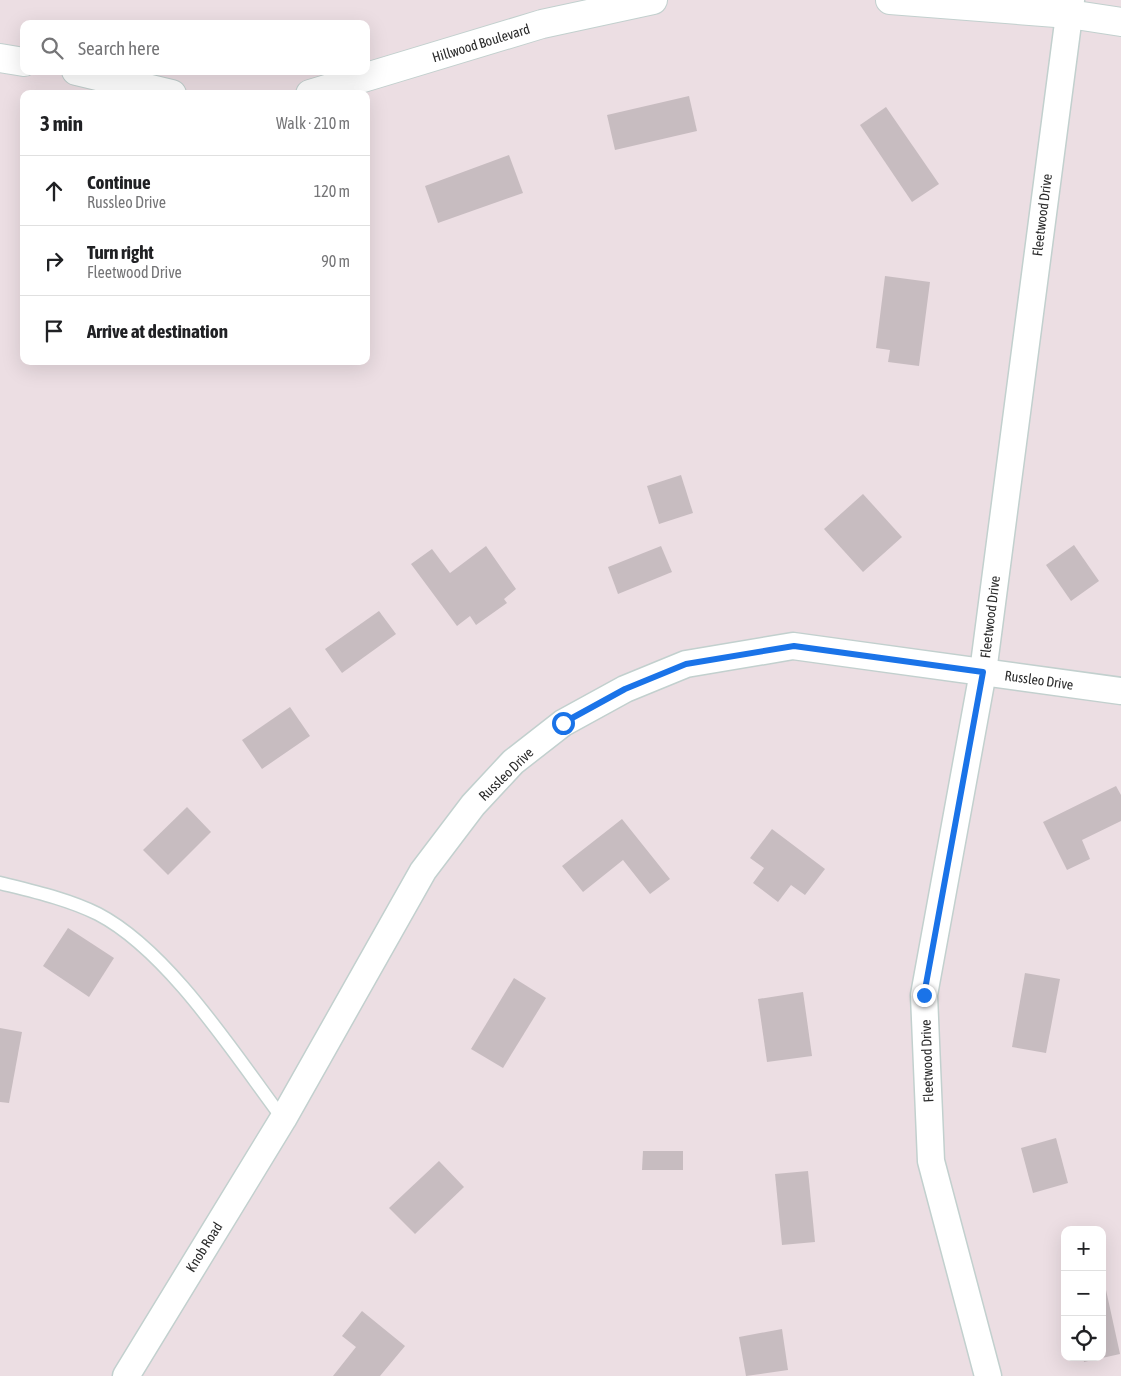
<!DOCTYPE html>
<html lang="en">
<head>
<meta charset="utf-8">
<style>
	body { margin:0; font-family:"Asap Condensed",sans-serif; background:#f2f2f2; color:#202124 }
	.controls { position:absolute; right:15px; bottom:15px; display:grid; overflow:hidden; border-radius:10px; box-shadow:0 5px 20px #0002 }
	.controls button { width:45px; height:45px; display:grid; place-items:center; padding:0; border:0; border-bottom:1px solid #e0e0e0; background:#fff; color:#202124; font:25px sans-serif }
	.stop { position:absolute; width:15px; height:15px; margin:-11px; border:4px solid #1a73e8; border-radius:50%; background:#fff }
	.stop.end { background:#1a73e8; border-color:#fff; box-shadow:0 1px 5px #0008 }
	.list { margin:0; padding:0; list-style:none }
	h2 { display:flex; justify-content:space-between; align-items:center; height:65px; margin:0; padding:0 20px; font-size:21px }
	h2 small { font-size:16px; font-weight:400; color:#757577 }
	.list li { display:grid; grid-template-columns:32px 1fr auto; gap:15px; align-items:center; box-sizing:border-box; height:70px; padding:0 20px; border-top:1px solid #e0e0e0 }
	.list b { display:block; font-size:19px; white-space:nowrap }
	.list p { margin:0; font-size:16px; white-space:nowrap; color:#757577 }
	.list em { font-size:16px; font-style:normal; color:#757577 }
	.icon { flex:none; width:28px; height:28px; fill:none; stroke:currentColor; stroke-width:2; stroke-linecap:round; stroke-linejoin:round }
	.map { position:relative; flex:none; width:1121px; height:1376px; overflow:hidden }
	.search { position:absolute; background:#fff; box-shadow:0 5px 20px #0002; left:20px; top:20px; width:350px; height:55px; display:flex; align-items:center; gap:12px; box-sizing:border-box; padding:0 18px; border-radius:10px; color:#757577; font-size:19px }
	.panel { position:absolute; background:#fff; box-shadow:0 5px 20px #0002; left:20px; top:90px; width:350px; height:275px; border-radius:10px }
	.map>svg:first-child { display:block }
</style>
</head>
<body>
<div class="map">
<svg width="1121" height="1376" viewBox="0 0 1121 1376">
	<rect width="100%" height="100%" fill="#ecdee3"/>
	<g fill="#c7bcc0">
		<polygon points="689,96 697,131 615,150 607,115"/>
		<polygon points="886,107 939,184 912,202 860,125"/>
		<polygon points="509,155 523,193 438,223 425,186"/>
		<polygon points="885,276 930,282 919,366 888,362 890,350 876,348"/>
		<polygon points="681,475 693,513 659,524 647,486"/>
		<polygon points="863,494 902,537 863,572 824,529"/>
		<polygon points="1074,545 1099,581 1071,601 1046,565"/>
		<polygon points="486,546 516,589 504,599 507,603 476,625 470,616 457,626 411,564 432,549 450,573"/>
		<polygon points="661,546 672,572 618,594 608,567"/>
		<polygon points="379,611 396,634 342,673 325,649"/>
		<polygon points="290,707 310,736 262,769 242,740"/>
		<polygon points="1116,786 1121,795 1121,821 1082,840 1090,859 1067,870 1043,822"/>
		<polygon points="187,807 211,832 168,875 143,850"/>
		<polygon points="622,819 670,879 650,894 623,860 583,892 562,866"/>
		<polygon points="772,829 825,869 805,895 791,885 778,902 753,883 764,868 750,858"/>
		<polygon points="68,928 114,958 89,997 43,966"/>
		<polygon points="1025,973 1060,979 1046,1053 1012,1047"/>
		<polygon points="514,978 546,998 503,1068 471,1049"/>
		<polygon points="803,992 812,1056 767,1062 758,999"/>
		<polygon points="0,1028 22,1032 9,1103 0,1102"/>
		<polygon points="1056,1138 1068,1183 1033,1193 1021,1148"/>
		<polygon points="643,1151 683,1151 683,1170 642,1170"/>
		<polygon points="439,1161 464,1187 415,1234 389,1208"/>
		<polygon points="808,1171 815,1242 782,1245 775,1174"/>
		<polygon points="1106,1290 1120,1354 1102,1358 1102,1291"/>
		<polygon points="362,1311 405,1346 380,1376 333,1376 356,1347 342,1336"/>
		<polygon points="782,1329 788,1370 746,1376 739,1337"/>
		<polygon points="1083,1357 1101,1357 1101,1358 1084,1362"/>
	</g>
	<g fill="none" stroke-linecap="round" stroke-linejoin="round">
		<g stroke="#c2d0ce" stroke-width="15">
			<path id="lane" d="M0,883C32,891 68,899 98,914C169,951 235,1055 283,1119"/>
		</g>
		<g stroke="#c2d0ce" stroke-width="29">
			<g id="street">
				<polyline points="126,1376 283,1119 423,871 473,805 513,762 563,723 625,689 686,664 793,646 1121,691"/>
				<polyline points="988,1376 931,1161 924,995 983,672 1071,0"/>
			</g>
		</g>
		<g stroke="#c2d0ce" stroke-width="30">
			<g id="secondary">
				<polyline points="890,0 1069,14 1121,22"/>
				<polyline points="0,58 24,62"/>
				<polyline points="76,71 172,94"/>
				<polyline points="310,94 542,24 653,0"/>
			</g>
		</g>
		<use href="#lane" stroke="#fff" stroke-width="12"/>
		<use href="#street" stroke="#fff" stroke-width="26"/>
		<use href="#secondary" stroke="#fff" stroke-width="28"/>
	</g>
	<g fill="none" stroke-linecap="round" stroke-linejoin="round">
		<polyline stroke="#1a73e8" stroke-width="6" points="563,723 625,689 686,664 794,646 983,672 924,995"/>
	</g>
	<g text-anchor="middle" stroke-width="4" stroke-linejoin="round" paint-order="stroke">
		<g font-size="14" fill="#2b2b2b" stroke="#fff">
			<text transform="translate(481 43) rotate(-17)" y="5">Hillwood Boulevard</text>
			<text transform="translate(1042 215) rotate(-83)" y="5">Fleetwood Drive</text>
			<text transform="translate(990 617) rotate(-83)" y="5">Fleetwood Drive</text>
			<text transform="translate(1039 680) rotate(8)" y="5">Russleo Drive</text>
			<text transform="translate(506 774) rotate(-44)" y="5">Russleo Drive</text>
			<text transform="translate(927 1061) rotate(-92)" y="5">Fleetwood Drive</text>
			<text transform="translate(204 1247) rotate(-58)" y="5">Knob Road</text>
		</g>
	</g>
</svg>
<div class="controls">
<button>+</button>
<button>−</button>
<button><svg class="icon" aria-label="locate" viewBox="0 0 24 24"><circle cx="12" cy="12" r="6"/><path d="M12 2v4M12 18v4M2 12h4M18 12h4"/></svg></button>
</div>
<div class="stop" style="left:563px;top:723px"></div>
<div class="stop end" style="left:924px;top:995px"></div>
<div class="search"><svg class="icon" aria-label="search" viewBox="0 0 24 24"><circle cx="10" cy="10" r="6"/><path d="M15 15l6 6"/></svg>Search here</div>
<section class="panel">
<h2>3 min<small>Walk · 210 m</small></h2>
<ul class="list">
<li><svg class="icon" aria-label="ahead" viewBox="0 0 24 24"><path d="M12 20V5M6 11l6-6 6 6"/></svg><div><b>Continue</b><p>Russleo Drive</p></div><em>120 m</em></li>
<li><svg class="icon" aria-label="right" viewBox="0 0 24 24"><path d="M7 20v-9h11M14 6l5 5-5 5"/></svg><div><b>Turn right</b><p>Fleetwood Drive</p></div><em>90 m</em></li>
<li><svg class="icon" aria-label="arrive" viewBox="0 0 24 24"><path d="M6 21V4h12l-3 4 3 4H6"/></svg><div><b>Arrive at destination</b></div></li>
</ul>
</section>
</div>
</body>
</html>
